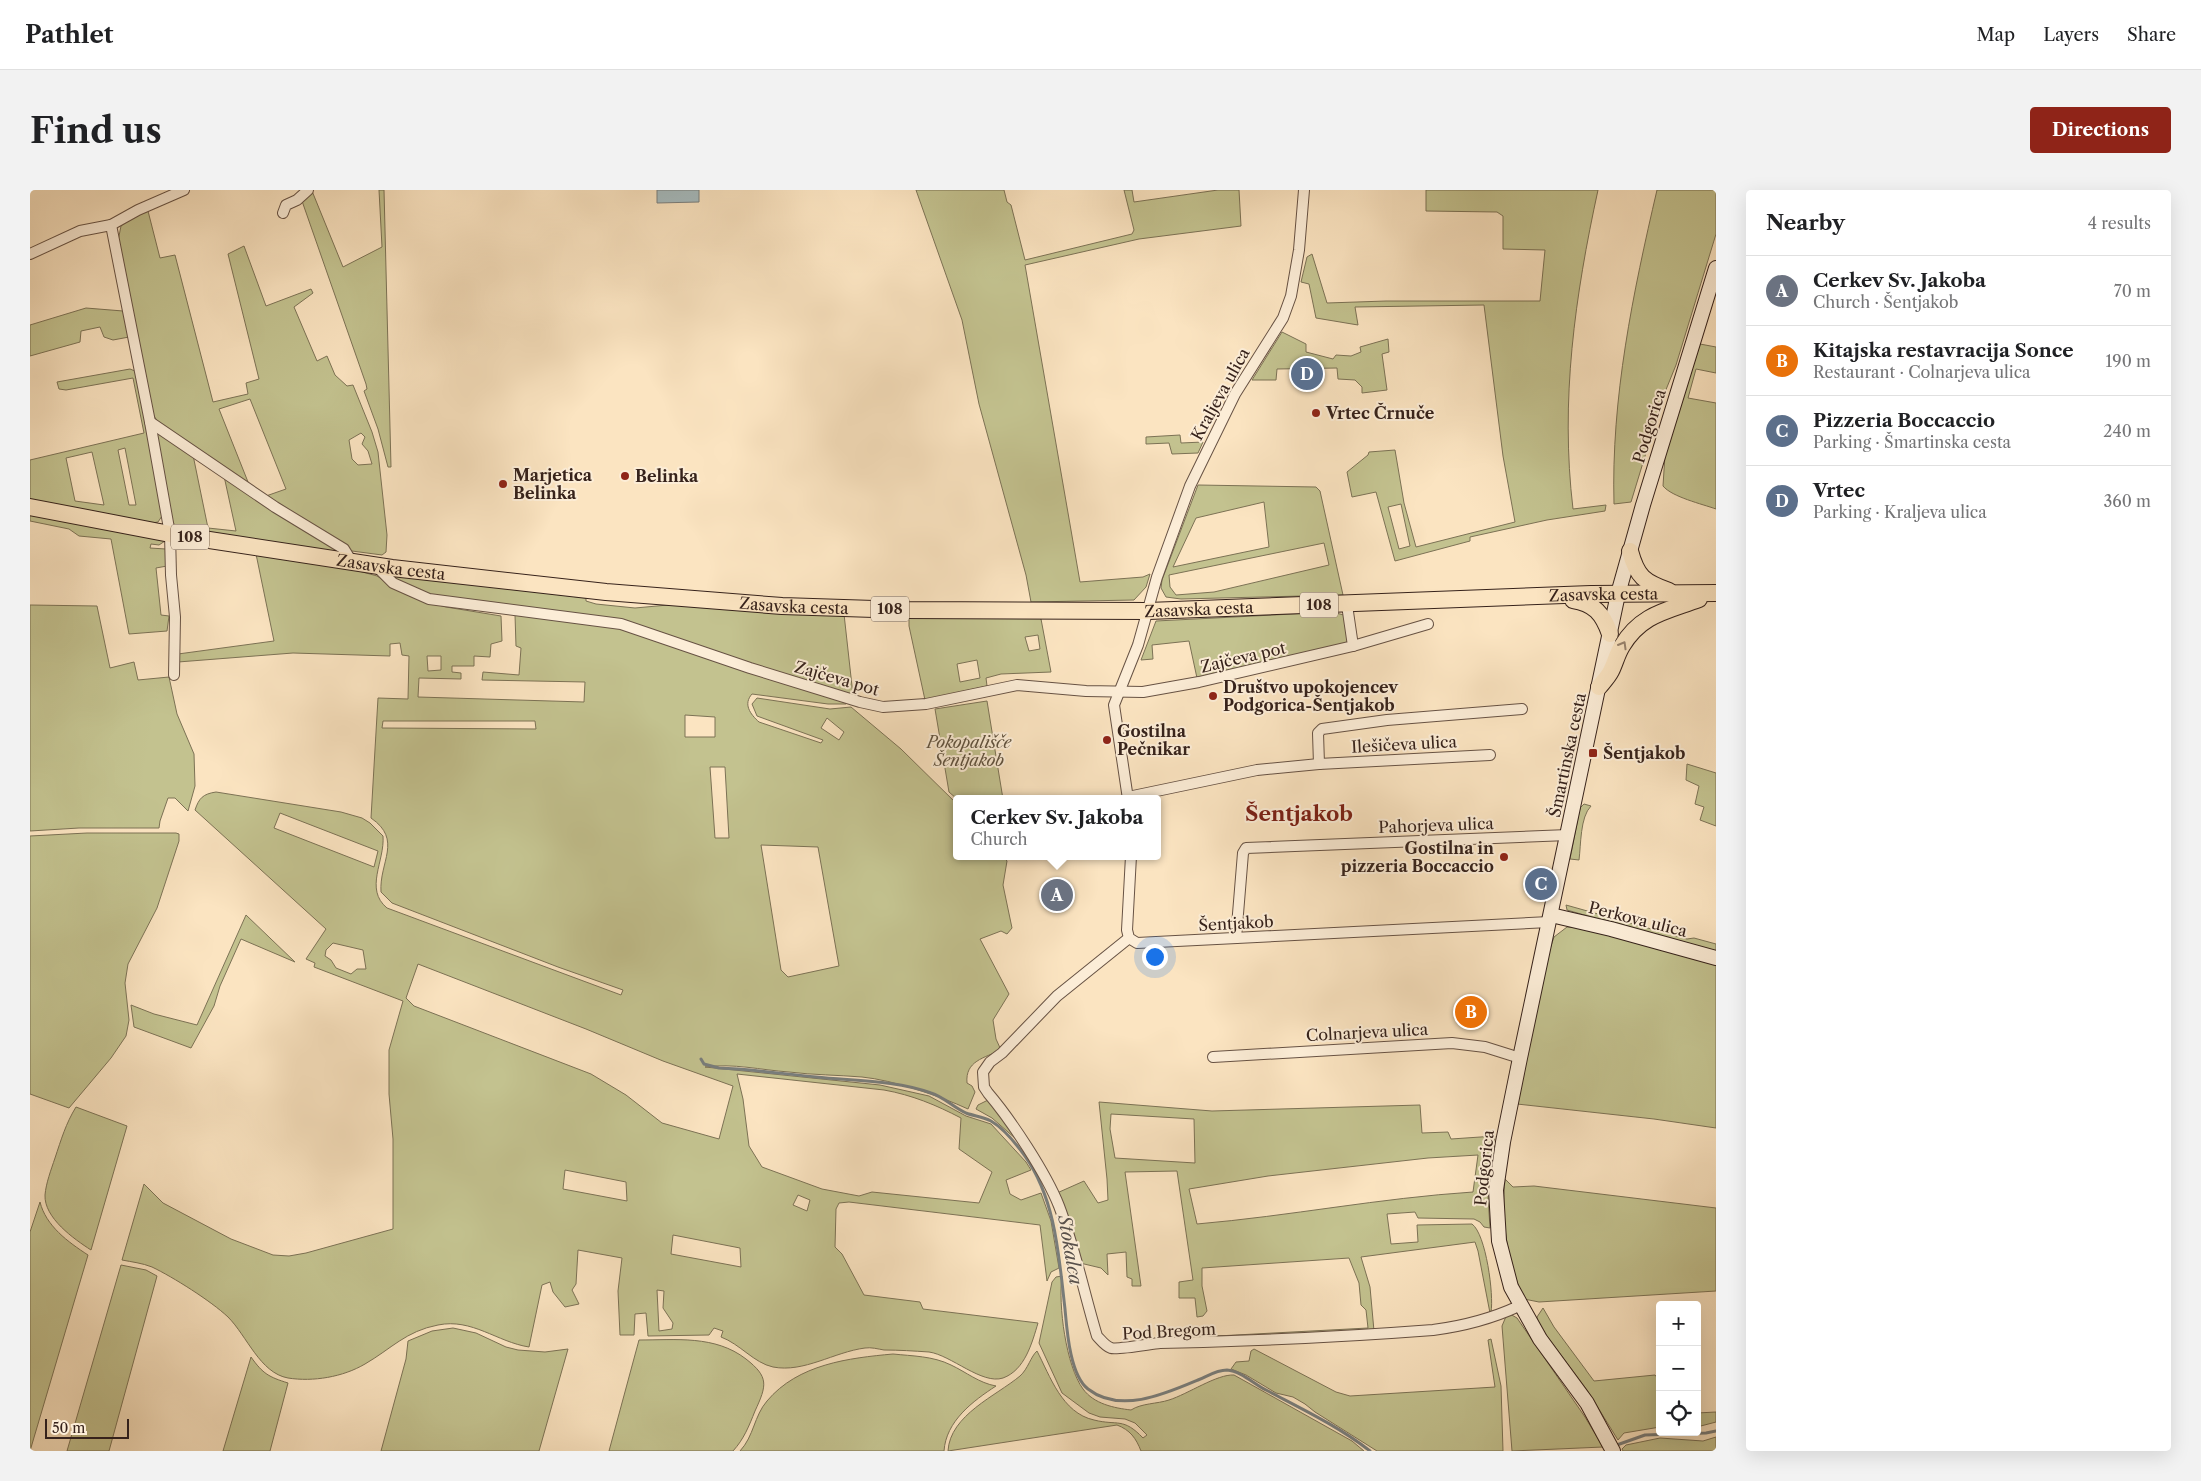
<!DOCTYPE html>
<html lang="en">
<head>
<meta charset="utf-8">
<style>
	body { margin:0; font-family:"Libre Caslon Text",serif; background:#f2f2f2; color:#202124 }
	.controls { position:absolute; right:15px; bottom:15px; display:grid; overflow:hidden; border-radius:5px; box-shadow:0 5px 20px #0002 }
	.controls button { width:45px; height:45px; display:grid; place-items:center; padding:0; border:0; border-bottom:1px solid #e0e0e0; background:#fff; color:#202124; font:25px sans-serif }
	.scale { position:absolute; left:15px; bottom:12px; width:84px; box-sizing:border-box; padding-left:5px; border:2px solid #36221b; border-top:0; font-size:14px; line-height:18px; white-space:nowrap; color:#36221b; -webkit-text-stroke:4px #fcedd7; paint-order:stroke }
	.you { position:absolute; left:1124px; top:766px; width:18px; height:18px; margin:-12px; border:4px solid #fff; border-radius:50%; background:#1a73e8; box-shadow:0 0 0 8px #1a73e833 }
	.badge { display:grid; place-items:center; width:32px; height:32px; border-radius:50%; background:#8f2418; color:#fff; font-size:16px; font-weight:700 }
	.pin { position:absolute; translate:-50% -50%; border:2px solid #fff; box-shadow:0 1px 5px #0006 }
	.popup { position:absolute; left:923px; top:605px; width:208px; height:65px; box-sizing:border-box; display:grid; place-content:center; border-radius:5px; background:#fff; filter:drop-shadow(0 1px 4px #0005); font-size:16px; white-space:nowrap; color:#757577 }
	.popup b { font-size:19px; color:#202124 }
	.popup::after { content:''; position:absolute; left:50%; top:100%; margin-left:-10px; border:10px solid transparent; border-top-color:#fff }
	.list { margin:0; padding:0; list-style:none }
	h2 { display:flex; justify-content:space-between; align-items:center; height:65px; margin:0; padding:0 20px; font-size:21px }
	h2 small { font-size:16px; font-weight:400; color:#757577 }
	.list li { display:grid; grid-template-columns:32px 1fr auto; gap:15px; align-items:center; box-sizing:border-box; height:70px; padding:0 20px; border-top:1px solid #e0e0e0 }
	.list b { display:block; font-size:19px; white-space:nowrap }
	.list p { margin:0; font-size:16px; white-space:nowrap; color:#757577 }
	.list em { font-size:16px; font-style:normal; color:#757577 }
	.icon { flex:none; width:28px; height:28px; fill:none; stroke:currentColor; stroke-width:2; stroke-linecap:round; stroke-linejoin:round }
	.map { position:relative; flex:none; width:1686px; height:1261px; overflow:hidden; border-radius:5px }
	header { display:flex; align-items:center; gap:30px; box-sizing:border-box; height:70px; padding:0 25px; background:#fff; border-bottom:1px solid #e0e0e0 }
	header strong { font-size:24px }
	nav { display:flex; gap:28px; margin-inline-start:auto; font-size:18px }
	.intro { display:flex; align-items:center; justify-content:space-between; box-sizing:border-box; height:120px; padding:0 30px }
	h1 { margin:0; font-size:35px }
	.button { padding:12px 22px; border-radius:5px; background:#8f2418; color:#fff; font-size:18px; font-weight:700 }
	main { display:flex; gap:30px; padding:0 30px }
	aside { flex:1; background:#fff; border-radius:5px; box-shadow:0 5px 20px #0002 }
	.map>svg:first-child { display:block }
</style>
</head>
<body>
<header>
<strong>Pathlet</strong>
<nav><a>Map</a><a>Layers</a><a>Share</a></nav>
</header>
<div class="intro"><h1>Find us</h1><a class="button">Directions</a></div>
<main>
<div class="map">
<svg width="1686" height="1261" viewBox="0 0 1686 1261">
	<rect width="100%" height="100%" fill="#fbe4c1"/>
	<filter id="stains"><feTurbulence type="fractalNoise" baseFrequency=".004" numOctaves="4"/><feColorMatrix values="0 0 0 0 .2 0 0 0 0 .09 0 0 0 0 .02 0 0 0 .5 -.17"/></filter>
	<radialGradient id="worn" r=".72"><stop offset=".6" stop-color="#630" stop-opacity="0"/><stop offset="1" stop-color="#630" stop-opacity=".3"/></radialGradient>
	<g fill="#c3c28f" stroke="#7c7255" fill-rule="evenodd">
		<polygon points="349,0 354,0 361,277 358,277 348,239 334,201 337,199 336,194 272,11 282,1 313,77 352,57"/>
		<polygon points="886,0 974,0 977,12 981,15 995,70 1102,44 1104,40 1094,0 1102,0 1104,12 1188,0 1209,0 1211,36 1109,49 995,75 1050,392 1113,387 1120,384 1116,397 1104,410 1001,412 996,385 949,214 932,130"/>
		<path d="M1396,0H1568C1545,106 1530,210 1543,319L1576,315L1575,321L1517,330L1440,347V351L1365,371L1346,302L1322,307L1317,282L1338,265L1339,262L1365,260L1374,313L1386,357L1485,332L1473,266L1454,115L1325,117L1328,135L1286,128L1279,94L1271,92L1277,67L1282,64L1297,113L1356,111H1510L1515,60L1473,59V26L1467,22L1396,21ZM1371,314L1380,356L1369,359L1358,317Z"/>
		<path d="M1627,0H1686V44L1646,175L1633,207L1601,312L1584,314C1581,208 1603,103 1627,0Z"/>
		<path d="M118,21L130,68L145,65L183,212L218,204L216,193L229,189L198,64L214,56L236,116L281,99L283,103L264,117L287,171L297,166L305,185L317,196L323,195L342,242L348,262L357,345L356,362L352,365L322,361L236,306L256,299L220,209L189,219L220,297L130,235L122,223L87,56L91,36L99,29ZM331,243L335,247L332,254L338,261L342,274L328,275L322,269L319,250Z"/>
		<polygon points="56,118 93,121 99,147 83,150 74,147 70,137 51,141 50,152 0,166 0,135"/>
		<polygon points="1252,142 1276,154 1276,162 1303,169 1306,165 1321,166 1331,162 1330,157 1358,149 1359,162 1352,164 1357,200 1332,203 1332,197 1325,190 1308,189 1307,178 1247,179 1246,190 1222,190"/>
		<path d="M1670,154L1686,157V183L1666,179L1658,208L1686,213V319C1672,314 1642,307 1633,296L1635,265Z"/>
		<path d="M100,179L105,181L108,186L132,326L128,332L122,333L0,310V270L114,243L103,188L36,200L29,199L27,192ZM95,258L106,315H99L88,260ZM62,262L74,315L45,311L36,268Z"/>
		<polygon points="126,243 130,243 163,265 178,338 206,341 194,286 306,357 306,361 303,363 151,339 145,336 140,326"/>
		<polygon points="1150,245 1151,253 1173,252 1168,263 1142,264 1139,253 1116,254 1116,247"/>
		<path d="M1168,295L1286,297L1290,301L1313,405L1151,409L1136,407L1131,398L1132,390ZM1234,312L1239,357L1143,377L1166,328ZM1294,353L1299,375L1184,402L1146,405L1140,397L1139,385Z"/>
		<polygon points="0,324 131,348 135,351 129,355 121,354 120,358 136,359 137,376 126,378 131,425 139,426 137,441 99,444 81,349 49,346 39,339 0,331"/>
		<path d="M226,364L318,378L347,386L375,404L385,408L416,417L471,426L472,451L461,454L460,467L444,466V476H422V482L431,483V489L389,488L388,507L554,512L555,492L452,490L453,482L489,485L491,458L486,456L485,425L585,437L817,511L816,514H798L722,504C713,514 720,524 729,532L791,553L793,550L727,526L722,514L727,508L800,519L821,517L871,559L927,614V666H973L977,671L973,695L982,738L977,744L971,741L950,749L979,804L963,830L966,849L971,860C954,868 935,871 937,893L942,896L945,902L938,919C910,906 863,890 832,887C808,885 783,885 759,882C731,880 703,873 675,877L850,895L899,906L936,926L961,934L996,972L1001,980L976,990L980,1004L991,1010L1011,1003L1021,1031L1029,1078L1021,1082L1017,1091L1010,1035L819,1012L809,1013L806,1019L805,1057L812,1064L834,1105L890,1112L893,1119L1008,1133C1002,1153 995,1180 973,1188C952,1195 921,1165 899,1162C884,1161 869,1160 854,1160C848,1159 841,1157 835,1158C804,1162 774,1183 743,1177C724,1173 710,1154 691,1147L693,1141L684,1138L679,1145L618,1146L616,1123L605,1124L604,1145H590L588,1101L592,1068L548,1060L546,1094L542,1100L549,1114L535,1117L523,1102L520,1092L512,1095L499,1157C467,1152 442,1128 408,1135C376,1141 361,1159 335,1174C313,1187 283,1192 258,1188C230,1183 217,1146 198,1127C181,1111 143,1087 122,1077C112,1073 102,1072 92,1070L114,994L133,1013L201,1049L243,1065L259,1066L276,1063L363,1039V949L359,904V860L373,811L284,777L285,773L276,769L296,739L165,620C169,608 173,604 186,602L311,622L332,628L340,633L353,646C355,671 334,699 357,718L591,805L593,800L528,777L362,713L351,702C349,672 373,650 341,628L348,508L378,509L379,466L372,465L370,453L360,454V466L263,463L148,472V464L244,451ZM397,466H411V480L398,481ZM655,525L685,527V547H655ZM797,528L814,542L809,550L791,538ZM505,531L506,539L352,538L353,531ZM680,577H695L699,648H685ZM250,623L348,661L344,677L244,638ZM731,655L788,657L809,776L758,787L751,780ZM303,753L333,760L336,779H327L321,784L306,778L301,770L295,766L296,760ZM388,774L556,839L633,871L703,896L689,949L632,933L596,905L561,884L384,816L376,808ZM707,884L854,900C882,905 906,915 931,928L929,959L962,982L949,1013L842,1002L829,1006L792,999L732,977L719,956L713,909ZM535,980L596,992L597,1011L533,999ZM768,1005L780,1010L777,1021L763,1015ZM643,1045L710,1058L711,1077L641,1064ZM627,1100L634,1101L633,1118L643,1133L642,1139L629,1141Z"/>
		<polygon points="368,385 556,408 556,411 566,414 605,418 649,414 814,424 823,505 752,486 620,439 404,407 367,390 365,387"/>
		<polygon points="0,415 67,416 80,478 104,472 108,490 139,487 147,524 164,564 165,596 158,621 145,608 138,608 130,631 129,638 49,638 0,641"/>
		<polygon points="1302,422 1314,425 1318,447 1317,453 1167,488 1159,451 1122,455 1123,469 1111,470 1126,431"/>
		<path d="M879,426L1007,427L1011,429L1021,482L971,484L956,488L957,496L895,510L879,436ZM1008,445L1010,459L999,461L995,447ZM947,470L950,488L930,492L927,474Z"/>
		<polygon points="957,511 973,609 927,609 919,602 905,519"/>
		<polygon points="1657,574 1686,583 1686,636 1670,630 1674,617 1665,614 1669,596 1656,590"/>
		<path d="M1554,614L1561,616C1550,627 1551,655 1549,670L1540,669L1550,618Z"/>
		<polygon points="57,643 146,643 149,644 149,651 127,718 98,774 95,793 99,830 96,846 81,868 39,918 0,904 0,646"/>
		<polygon points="1536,715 1657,749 1664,748 1686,754 1686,763 1537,720"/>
		<polygon points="216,725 265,772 211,749 190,796 184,816 161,858 104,837 101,815 124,824 167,835"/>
		<polygon points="1537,737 1549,738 1600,750 1686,773 1686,938 1624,929 1487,914 1517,768 1524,747"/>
		<polygon points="960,909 986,949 962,928 946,919 948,915"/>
		<path d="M1069,912L1182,921L1390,915L1392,943L1418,942L1421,949L1465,946L1458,1006L1460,1038L1454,1037L1450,1032L1444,1029L1388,1028L1385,1022L1357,1024L1361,1054L1388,1052L1387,1035L1442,1034C1456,1044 1464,1105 1461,1122L1460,1123L1448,1061L1445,1052L1331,1067L1340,1097L1344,1141L1310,1144L1187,1146L1338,1138L1336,1120L1331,1115L1329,1093L1319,1068L1172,1078V1096L1177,1121L1173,1126L1167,1127L1165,1108H1149V1092L1163,1090L1147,981L1095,982L1111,1096H1102V1089L1097,1087L1096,1062L1077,1064L1078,1085L1071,1078L1050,1073L1027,1003L1054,991L1068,1013L1078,1010L1077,989ZM1081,924L1164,929L1165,973L1085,968L1080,939ZM1448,965L1443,1002C1350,1008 1260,1026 1167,1034L1159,999L1238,986L1398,968Z"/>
		<path d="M46,917L97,936L61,1060C44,1049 14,1028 15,1005C16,993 21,980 25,968C31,950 36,933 46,917Z"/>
		<path d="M1475,989L1483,997L1504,996L1686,1018V1101L1509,1112L1494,1109C1477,1071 1471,1031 1475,989Z"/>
		<path d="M10,1012C16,1036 38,1052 58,1065L0,1261V1042Z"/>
		<polygon points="91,1075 116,1080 127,1086 79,1261 37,1261"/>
		<path d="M1032,1086C1028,1115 1036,1176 1053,1199C1064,1214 1084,1218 1101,1220C1112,1213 1127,1214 1139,1210C1158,1204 1187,1184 1204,1185L1322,1251L1334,1261H1111C1106,1248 1100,1240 1087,1235L918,1261C920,1225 966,1206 990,1186C998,1179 1001,1166 1007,1161C1020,1186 1032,1223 1064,1230C1088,1236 1093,1227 1113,1248L1117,1245L1105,1233L1095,1229L1070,1227L1059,1223L1032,1203L1009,1153L1022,1092L1026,1087Z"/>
		<polygon points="1513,1118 1524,1137 1564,1191 1625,1185 1630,1191 1630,1237 1594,1243 1588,1250 1557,1200 1508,1134 1507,1127"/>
		<polygon points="1477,1124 1480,1124 1487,1128 1555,1227 1573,1257 1482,1261 1472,1136"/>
		<polygon points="423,1138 446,1143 476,1157 488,1160 515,1162 538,1159 509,1261 351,1261 376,1169 378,1151 402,1141"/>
		<polygon points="1461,1149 1471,1196 1473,1261 1347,1261 1285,1222 1275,1214 1263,1207 1246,1203 1216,1185 1201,1179 1206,1172 1219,1171 1221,1161 1224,1159 1306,1202 1320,1206 1465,1197 1458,1150"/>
		<path d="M609,1150C646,1150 685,1145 716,1169C739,1187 737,1195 725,1221C719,1236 714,1249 703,1261H579Z"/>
		<path d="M863,1164C882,1166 903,1166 921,1175C936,1182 949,1193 966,1196C943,1211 916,1231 914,1261H710C724,1246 724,1226 737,1211C768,1174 819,1168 863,1164Z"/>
		<path d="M221,1167C233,1184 239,1187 258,1193L240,1261H193Z"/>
		<polygon points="1686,1222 1686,1232 1667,1237 1667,1223"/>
		<polygon points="1686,1247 1686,1261 1593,1261 1592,1259 1596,1255 1630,1248 1673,1251"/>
	</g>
	<polygon fill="#a5bbbf" stroke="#797e7d" points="627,0 669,0 669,12 627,13"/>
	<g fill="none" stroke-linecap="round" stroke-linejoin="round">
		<g stroke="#797e7d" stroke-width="3">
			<path d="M671,869L674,874L689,878C722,879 754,884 786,887C823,891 866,890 901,903C914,907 923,917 936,923C944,926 953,927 961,931C973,938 987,955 995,966C1026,1010 1029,1068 1035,1119C1037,1141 1040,1185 1058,1199C1090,1224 1135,1204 1168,1190C1178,1186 1186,1180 1197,1180C1211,1181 1224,1194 1236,1200C1272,1219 1308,1236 1340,1261"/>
			<polyline points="1584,1256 1615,1245 1676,1243 1686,1241"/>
		</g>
		<g stroke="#675244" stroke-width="12">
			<g id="street">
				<polyline points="253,23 256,15 267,10 278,0"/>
				<polyline points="81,35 120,232 140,344 141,385 145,427 144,485"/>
				<polyline points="0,64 50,41 81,35 108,20 154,0"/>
				<polyline points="120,232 245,317 314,359 322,372"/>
				<polyline points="346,376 363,393 399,409 591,434 720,478 830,512 853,517 896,514 987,495 1056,501 1113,502 1169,492 1323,456 1317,415"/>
				<polyline points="1323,456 1398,434"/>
				<polyline points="1289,574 1288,543 1292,539 1357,530 1492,519"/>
				<polyline points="1098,607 1227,580 1289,574 1460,565"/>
				<polyline points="1098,609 1084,515 1108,455 1127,387 1160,296 1205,204 1253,128 1261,106 1269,60 1274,0"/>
				<polyline points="1101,666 1097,740 1099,748 1107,753 1519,732"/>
				<path d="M1099,748L1027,806L972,863L960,872L953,882L954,897L958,903C981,930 1016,983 1029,1016C1045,1058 1054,1103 1067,1146C1071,1150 1075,1156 1081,1158C1087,1160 1120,1154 1130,1153C1221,1151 1312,1147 1403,1140C1434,1136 1461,1129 1489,1116"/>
				<polyline points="1206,748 1213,663 1216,658 1538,645"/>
				<polyline points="1183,867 1422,853 1455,857 1490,868"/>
			</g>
		</g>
		<g stroke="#36221b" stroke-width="16">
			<g id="secondary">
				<polyline points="1521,725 1581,739 1686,768"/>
				<polyline points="1583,1261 1557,1213 1510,1149 1481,1097 1469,1051 1466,1000 1473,952 1490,868 1588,404 1613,315 1686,78"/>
			</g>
		</g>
		<g stroke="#36221b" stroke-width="18">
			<g id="primary">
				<path id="s1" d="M0,317L140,344L362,378L576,402L752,416L875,420L1118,421L1561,404L1686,403"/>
				<path d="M1600,361C1607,387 1614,392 1639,401"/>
				<path d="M1543,410C1564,413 1573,424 1580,444"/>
				<path d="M1569,497C1573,492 1578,487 1581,481C1585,473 1587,464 1592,456C1611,424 1637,421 1669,409"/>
			</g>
		</g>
		<use href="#street" stroke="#fcedd7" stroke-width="10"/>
		<use href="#secondary" stroke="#fcedd7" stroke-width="14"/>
		<use href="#primary" stroke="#fbe4c1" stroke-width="16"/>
	</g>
	<defs><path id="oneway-chevron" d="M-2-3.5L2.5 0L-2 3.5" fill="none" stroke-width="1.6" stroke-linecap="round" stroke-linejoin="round" transform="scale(1.25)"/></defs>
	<use stroke="#98836e" href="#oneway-chevron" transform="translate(1593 455) rotate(-60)"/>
	<g fill="#8f2418" stroke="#fcedd7" stroke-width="2">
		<circle cx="1286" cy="223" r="5"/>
		<circle cx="595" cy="286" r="5"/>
		<circle cx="473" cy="294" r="5"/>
		<circle cx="1183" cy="506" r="5"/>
		<circle cx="1077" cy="550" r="5"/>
		<rect x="1558" y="558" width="10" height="10" rx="2.5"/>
		<circle cx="1474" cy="667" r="5"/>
	</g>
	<g text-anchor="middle" stroke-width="4" stroke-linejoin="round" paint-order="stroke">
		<g fill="#fcedd7" stroke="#715f53" stroke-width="1">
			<rect x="141" y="334.5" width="38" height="25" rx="4"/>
			<rect x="1270" y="402.5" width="38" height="25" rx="4"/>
			<rect x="841" y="406.5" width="38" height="25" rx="4"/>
		</g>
		<g font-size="15" font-weight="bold" fill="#36221b">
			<text x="160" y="352">108</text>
			<text x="1289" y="420">108</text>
			<text x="860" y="424">108</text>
		</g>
		<g font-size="16" fill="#36221b" stroke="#fcedd7">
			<text transform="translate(1190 204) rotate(-61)" y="6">Kraljeva ulica</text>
			<text transform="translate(1619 236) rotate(-73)" y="6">Podgorica</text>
			<text dy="6" stroke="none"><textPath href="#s1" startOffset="366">Zasavska cesta</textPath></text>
			<text dy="6" stroke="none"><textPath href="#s1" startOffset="1581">Zasavska cesta</textPath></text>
			<text dy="6" stroke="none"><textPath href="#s1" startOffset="771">Zasavska cesta</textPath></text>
			<text dy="6" stroke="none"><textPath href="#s1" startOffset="1176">Zasavska cesta</textPath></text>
			<text transform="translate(1213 467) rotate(-13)" y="6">Zajčeva pot</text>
			<text transform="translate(807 488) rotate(16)" y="6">Zajčeva pot</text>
			<text transform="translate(1374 554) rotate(-3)" y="6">Ilešičeva ulica</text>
			<text transform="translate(1537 565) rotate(-78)" y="6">Šmartinska cesta</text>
			<text transform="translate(1406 635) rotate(-2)" y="6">Pahorjeva ulica</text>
			<text transform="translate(1608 729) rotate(14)" y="6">Perkova ulica</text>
			<text transform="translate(1206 733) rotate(-3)" y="6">Šentjakob</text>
			<text transform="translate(1337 842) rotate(-3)" y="6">Colnarjeva ulica</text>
			<text transform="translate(1454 978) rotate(-84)" y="6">Podgorica</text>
			<text transform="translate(1139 1141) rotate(-3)" y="6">Pod Bregom</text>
		</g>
		<g font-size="16" font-weight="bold" fill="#36221b" stroke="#fcedd7" text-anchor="start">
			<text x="1296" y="229">Vrtec Črnuče</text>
			<text x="483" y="291">Marjetica<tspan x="483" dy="18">Belinka</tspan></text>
			<text x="605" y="292">Belinka</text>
			<text x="1193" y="503">Društvo upokojencev<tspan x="1193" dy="18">Podgorica-Šentjakob</tspan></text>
			<text x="1087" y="547">Gostilna<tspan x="1087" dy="18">Pečnikar</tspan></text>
			<text x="1573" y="569">Šentjakob</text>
			<text x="1464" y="664" text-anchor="end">Gostilna in<tspan x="1464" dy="18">pizzeria Boccaccio</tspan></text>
		</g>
		<g font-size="16" font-style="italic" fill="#60523e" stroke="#fcedd7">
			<text x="939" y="558">Pokopališče<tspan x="939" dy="18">Šentjakob</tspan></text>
		</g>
		<g font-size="18" font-style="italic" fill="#57504c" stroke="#fcedd7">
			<text transform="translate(1040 1060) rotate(80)" y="6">Stokalca</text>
		</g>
		<g font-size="21" font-weight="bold" fill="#7a1f14" stroke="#fcedd7">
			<text x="1269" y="631">Šentjakob</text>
		</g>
	</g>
	<rect width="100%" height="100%" filter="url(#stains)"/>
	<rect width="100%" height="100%" fill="url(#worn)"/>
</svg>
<div class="controls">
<button>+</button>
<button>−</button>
<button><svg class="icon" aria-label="locate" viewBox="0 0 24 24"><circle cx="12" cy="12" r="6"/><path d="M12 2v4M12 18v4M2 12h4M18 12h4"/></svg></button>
</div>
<div class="scale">50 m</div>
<div class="you"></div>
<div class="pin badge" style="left:1027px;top:705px;background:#6b7280">A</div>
<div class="popup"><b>Cerkev Sv. Jakoba</b>Church</div>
<div class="pin badge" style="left:1441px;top:822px;background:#e8710a">B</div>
<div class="pin badge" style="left:1511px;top:694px;background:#5c6f8a">C</div>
<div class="pin badge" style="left:1277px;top:184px;background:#5c6f8a">D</div>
</div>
<aside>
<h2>Nearby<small>4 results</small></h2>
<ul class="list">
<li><span class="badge" style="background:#6b7280">A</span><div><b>Cerkev Sv. Jakoba</b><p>Church · Šentjakob</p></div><em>70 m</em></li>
<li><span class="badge" style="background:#e8710a">B</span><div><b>Kitajska restavracija Sonce</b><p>Restaurant · Colnarjeva ulica</p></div><em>190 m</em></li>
<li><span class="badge" style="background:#5c6f8a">C</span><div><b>Pizzeria Boccaccio</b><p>Parking · Šmartinska cesta</p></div><em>240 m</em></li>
<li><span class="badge" style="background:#5c6f8a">D</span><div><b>Vrtec</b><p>Parking · Kraljeva ulica</p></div><em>360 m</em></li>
</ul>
</aside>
</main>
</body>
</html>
